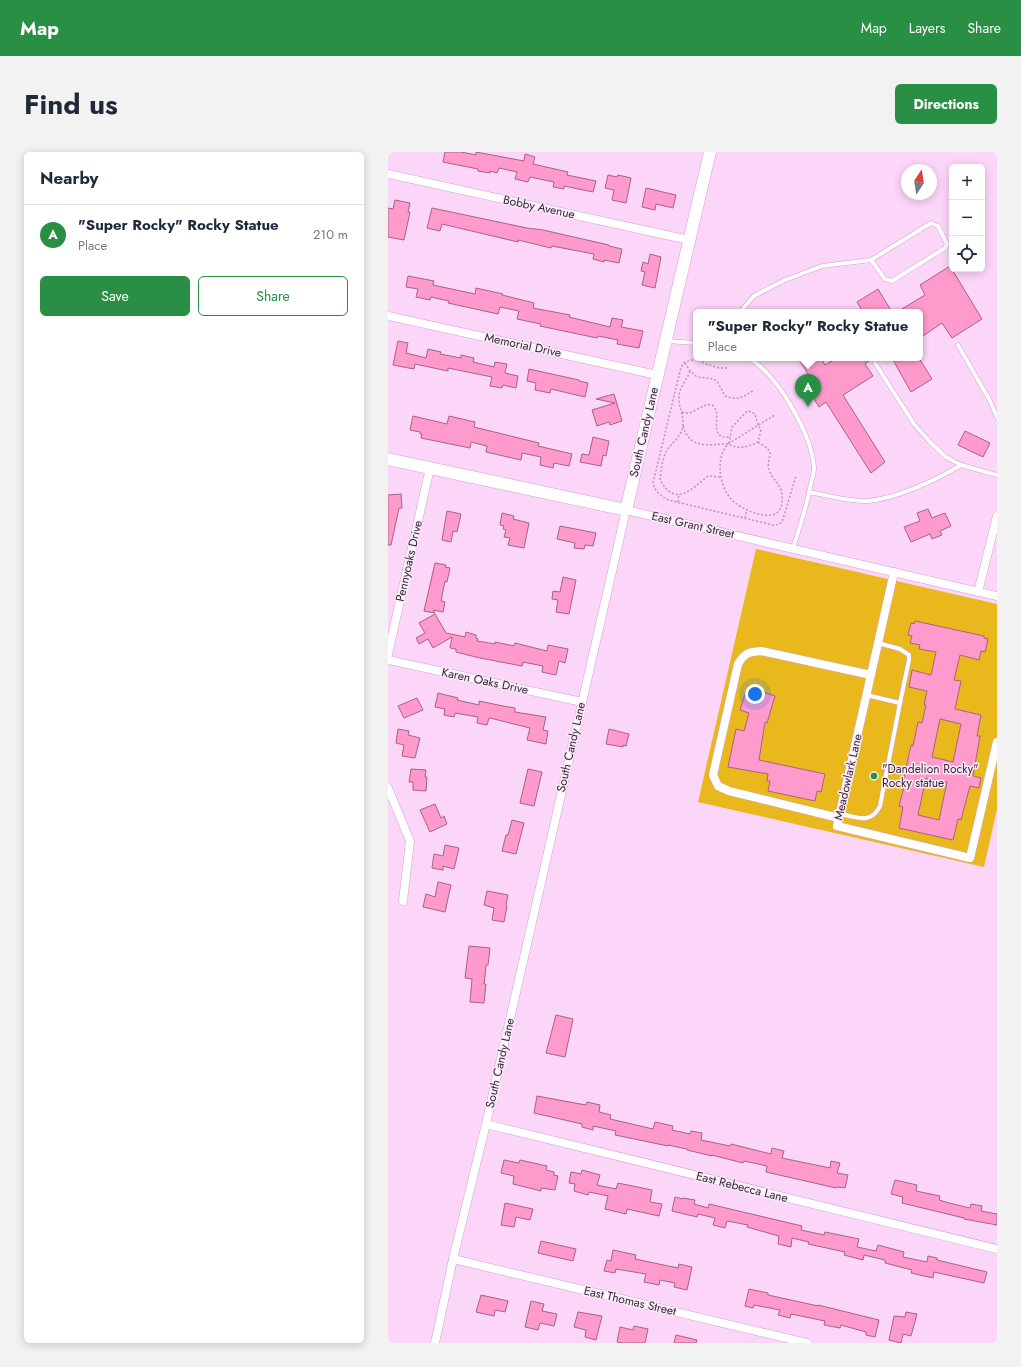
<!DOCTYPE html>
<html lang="en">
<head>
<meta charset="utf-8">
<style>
	body { margin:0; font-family:Jost,sans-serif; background:#f2f2f3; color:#1f2937 }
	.controls { position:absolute; right:12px; top:12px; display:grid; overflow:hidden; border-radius:6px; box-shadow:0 2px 10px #0003 }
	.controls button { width:36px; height:36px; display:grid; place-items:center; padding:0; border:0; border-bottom:1px solid #e0e1e3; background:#fff; color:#1f2937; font:20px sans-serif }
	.compass { position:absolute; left:513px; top:12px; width:36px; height:36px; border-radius:50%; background:#fff; box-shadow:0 2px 10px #0003; rotate:12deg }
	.you { position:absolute; left:367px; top:542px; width:14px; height:14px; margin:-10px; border:3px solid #fff; border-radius:50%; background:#1a73e8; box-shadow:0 0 0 6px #1a73e833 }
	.badge { display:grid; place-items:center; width:26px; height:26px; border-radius:50%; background:#288f45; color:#fff; font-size:13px; font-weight:700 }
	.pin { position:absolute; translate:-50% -33px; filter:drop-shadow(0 1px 2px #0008) }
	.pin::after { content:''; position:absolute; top:21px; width:14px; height:12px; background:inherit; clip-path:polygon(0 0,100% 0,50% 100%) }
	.popup { position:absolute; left:305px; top:157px; width:230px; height:52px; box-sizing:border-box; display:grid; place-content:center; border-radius:6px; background:#fff; filter:drop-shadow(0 1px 3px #0005); font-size:13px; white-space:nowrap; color:#747a83 }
	.popup b { font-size:15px; color:#1f2937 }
	.popup::after { content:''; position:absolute; left:50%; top:100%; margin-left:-8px; border:8px solid transparent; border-top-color:#fff }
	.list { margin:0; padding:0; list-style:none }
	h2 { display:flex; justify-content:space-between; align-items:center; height:52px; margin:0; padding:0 16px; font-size:17px }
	h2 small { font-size:13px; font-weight:400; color:#747a83 }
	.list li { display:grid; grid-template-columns:26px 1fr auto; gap:12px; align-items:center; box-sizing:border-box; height:60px; padding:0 16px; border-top:1px solid #e0e1e3 }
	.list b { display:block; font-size:15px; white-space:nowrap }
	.list p { margin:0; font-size:13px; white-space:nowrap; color:#747a83 }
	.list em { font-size:13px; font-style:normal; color:#747a83 }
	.actions { display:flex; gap:8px; padding:12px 16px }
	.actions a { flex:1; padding:9px 0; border:1px solid #288f45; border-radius:6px; text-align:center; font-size:14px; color:#288f45 }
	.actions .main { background:#288f45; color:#fff }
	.icon { flex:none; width:22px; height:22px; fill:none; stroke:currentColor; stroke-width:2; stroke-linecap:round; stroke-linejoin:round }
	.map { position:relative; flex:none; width:609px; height:1191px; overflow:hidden; border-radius:6px }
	header { display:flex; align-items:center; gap:24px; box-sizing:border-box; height:56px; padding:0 20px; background:#288f45; color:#fff }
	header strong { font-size:19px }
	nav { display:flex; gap:22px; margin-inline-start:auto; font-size:14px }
	.intro { display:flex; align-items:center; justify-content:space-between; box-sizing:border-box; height:96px; padding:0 24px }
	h1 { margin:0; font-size:28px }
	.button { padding:10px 18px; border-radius:6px; background:#288f45; color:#fff; font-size:14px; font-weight:700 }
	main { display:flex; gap:24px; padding:0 24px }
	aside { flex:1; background:#fff; border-radius:6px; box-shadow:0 2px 10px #0003 }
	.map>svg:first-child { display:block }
</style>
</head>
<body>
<header>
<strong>Map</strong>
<nav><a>Map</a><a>Layers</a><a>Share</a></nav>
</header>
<div class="intro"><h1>Find us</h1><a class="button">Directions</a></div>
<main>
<aside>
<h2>Nearby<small></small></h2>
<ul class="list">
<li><span class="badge">A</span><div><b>&quot;Super Rocky&quot; Rocky Statue</b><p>Place</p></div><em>210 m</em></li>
</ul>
<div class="actions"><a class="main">Save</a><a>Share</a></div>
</aside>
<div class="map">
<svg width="609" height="1191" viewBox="0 0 609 1191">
	<rect width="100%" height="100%" fill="#fcd6f8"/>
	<polygon fill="#e9b81c" points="368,397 609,452 609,657 596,715 310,650"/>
	<g fill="#ff9acd" stroke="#a86186" fill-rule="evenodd">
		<polygon points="57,0 73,0 88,3 88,0 136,9 137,2 147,5 145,12 180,20 179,23 208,29 205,40 176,34 176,37 165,35 166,30 142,25 140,30 127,27 129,20 111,16 109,21 102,19 102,21 90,19 90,17 55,10"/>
		<polygon points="220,23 229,25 230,23 243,26 238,51 224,48 226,38 217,36"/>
		<polygon points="258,36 288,43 285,56 268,52 267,58 254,55"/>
		<polygon points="7,48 22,51 20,60 22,60 16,88 0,85 0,56 5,57"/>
		<polygon points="44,56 139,76 155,78 221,93 221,94 234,97 231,111 216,108 216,110 205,107 206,102 164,94 163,96 130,88 130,90 54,72 52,79 39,76"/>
		<polygon points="262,102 273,105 267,136 254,133 257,120 253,119 255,110 260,112"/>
		<polygon points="562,114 594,167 564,186 554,171 532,186 532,160 509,160 537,143 532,133"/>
		<polygon points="20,124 46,129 45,133 87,142 88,136 115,142 114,143 146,151 145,156 182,163 181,165 222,175 224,166 235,168 233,175 255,179 251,196 229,192 230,188 210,184 209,186 152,174 153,172 129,167 131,159 112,155 110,162 60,151 61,149 43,145 42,148 28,145 30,137 18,135"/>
		<polygon points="490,137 504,160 475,160 469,150"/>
		<polygon points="10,189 20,191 18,201 38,206 40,197 53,200 52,202 73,206 73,203 86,206 85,210 106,215 107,210 119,212 117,221 130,224 128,236 115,233 114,236 102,234 104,225 60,216 60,219 27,212 26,217 5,213"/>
		<polygon points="410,206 433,206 437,213 449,206 485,206 477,212 485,224 455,243 497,310 483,321 438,250 431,255 417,232 424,228"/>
		<polygon points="504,206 531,206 544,227 523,240"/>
		<polygon points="141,217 191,228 191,229 200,231 197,245 163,237 162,241 147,238 148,231 139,229"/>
		<polygon points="226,242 234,269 222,273 221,270 209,274 204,258 227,251 208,247"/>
		<polygon points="25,264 59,272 61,264 87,270 86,275 151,291 150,294 184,302 181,314 166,311 165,316 152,313 153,305 134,301 133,308 98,300 99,294 83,290 82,296 33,286 34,282 32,282 32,280 22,278"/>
		<polygon points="577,279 602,291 595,305 570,293"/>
		<polygon points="205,285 221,289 218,304 215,303 213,314 192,310 194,302 201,303"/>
		<polygon points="13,342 14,356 11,356 3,393 0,393 0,343"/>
		<polygon points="540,357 544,366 557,361 563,374 552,379 554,383 544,387 542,382 523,390 516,375 532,369 529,361"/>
		<polygon points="59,359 73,362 69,380 65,379 63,390 54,388"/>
		<polygon points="114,361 126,364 125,367 141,371 136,396 120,393 122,386 116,385 118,378 115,377 116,374 112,373"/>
		<polygon points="172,374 208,381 205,394 197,393 196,397 186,396 187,391 169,387"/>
		<polygon points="47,411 58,413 57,415 62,416 59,430 57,429 53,449 57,450 55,460 45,458 47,461 36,459"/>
		<polygon points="175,425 188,428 181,462 168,460 170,448 164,447 165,439 172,440"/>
		<polygon points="47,462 58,481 77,485 78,480 88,483 88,486 90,487 89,489 107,492 107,490 126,494 127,491 159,499 160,493 180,497 177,511 171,509 168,523 154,520 155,514 135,510 134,514 92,506 68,500 68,497 62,496 64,485 45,496 40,487 31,492 28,486 37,481 31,471"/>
		<path d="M527,469L596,484V486L600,487L597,500L593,499L591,508L572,503L566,528L573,529L567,557L593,563L589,584H592L585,624L593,626L591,636L582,634L573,668L570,667L565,688L511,676L515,655L511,654L517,631H515L523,593L525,594L530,570L534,571L538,553H536L539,539L521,535L524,518L543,523L548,500L531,497L532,493L522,491L524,484L520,483L523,471L526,472ZM552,567L573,572L565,610L544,605ZM538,626L559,630L551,668L530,663Z"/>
		<polygon points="369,538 387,544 379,571 377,570 371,608 437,622 433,640 429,639 427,649 380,639 382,629 379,629 380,622 340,615 348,577 356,579 361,561 352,558 358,539 367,542"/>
		<polygon points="50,541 70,546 69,548 91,553 91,549 115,554 127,556 127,560 158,565 155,578 160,579 158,592 139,588 142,576 102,566 101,566 99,573 89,571 90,565 67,561 66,565 56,563 57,557 47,555"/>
		<polygon points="29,546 35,558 16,566 10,554"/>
		<polygon points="10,577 21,579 20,583 32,586 27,606 14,604 16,593 8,591"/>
		<polygon points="221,577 241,582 238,594 235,593 235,595 218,592"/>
		<polygon points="23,617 38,618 37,625 39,625 38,639 25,638 25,630 21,630"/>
		<polygon points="140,617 154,620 146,654 132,651"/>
		<polygon points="47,652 53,666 56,664 59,672 42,680 32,658"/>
		<polygon points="124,668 136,671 128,702 114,699 118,683 120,683"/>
		<polygon points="57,693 71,696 66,717 55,714 55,718 44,716 46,702 55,704"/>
		<polygon points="50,730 63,733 57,760 35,755 38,742 47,745"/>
		<polygon points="99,739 120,743 118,753 119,754 116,770 104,768 106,756 96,753"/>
		<polygon points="81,794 102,796 100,813 98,813 97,824 96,832 98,832 96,851 82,850 84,827 77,826"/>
		<polygon points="168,863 185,867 177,905 158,901"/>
		<polygon points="149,944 198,953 199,950 212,953 211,960 223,963 222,967 265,977 267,970 285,974 284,978 302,982 303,979 314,981 313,988 342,994 343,992 383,1002 384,996 396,999 394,1006 442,1016 443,1009 452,1011 449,1021 460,1023 457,1036 449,1035 448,1036 378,1020 379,1014 356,1009 355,1011 324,1003 324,1004 299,998 299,997 280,993 280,994 227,983 228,979 205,974 205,978 194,975 194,972 146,961"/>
		<polygon points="116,1008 131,1011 132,1008 159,1014 158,1018 166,1020 166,1023 170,1024 167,1038 153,1036 153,1039 125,1032 126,1024 113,1021"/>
		<polygon points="194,1018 212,1023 209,1033 228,1037 230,1031 264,1038 262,1050 274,1052 271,1064 239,1057 238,1062 217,1057 220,1044 201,1040 200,1043 186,1039 187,1032 181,1031 183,1020 193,1022"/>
		<polygon points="507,1028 529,1033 528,1039 552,1044 551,1048 561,1051 582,1056 583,1052 594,1054 593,1059 609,1062 609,1073 576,1067 576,1066 514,1051 515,1045 503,1042"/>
		<polygon points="287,1045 295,1047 295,1046 307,1048 306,1052 320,1056 321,1052 414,1074 413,1078 436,1083 437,1080 471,1087 469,1095 488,1099 490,1093 516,1100 515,1105 539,1110 540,1104 549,1106 549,1108 599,1120 596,1131 546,1120 545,1126 523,1121 524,1118 497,1111 497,1108 476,1103 475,1108 456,1103 457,1100 420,1092 421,1090 404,1086 403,1095 390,1092 391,1084 359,1075 360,1073 339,1069 337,1076 325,1073 327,1066 310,1062 309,1065 284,1059"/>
		<polygon points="117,1051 145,1057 142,1068 128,1065 126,1075 113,1073"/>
		<polygon points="153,1089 188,1097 185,1109 150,1101"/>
		<polygon points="225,1098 248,1103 247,1107 290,1116 291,1112 304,1115 299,1138 286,1135 287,1131 272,1128 271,1133 256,1130 258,1122 228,1117 227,1121 216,1119 219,1108 223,1109"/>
		<polygon points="361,1137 380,1141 380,1143 430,1154 430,1153 491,1168 487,1185 478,1183 478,1180 453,1173 452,1176 436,1173 437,1169 403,1162 402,1166 390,1163 392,1158 366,1153 365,1156 357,1154"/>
		<polygon points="93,1143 120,1149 117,1160 107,1158 106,1164 88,1160"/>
		<polygon points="143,1149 156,1152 154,1159 169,1162 166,1174 152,1171 150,1178 137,1175"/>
		<polygon points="190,1160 214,1164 208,1188 197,1185 198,1178 186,1175"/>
		<polygon points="518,1160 529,1162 523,1184 515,1182 513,1191 501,1188 506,1164 517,1165"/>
		<polygon points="246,1174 260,1177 257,1191 235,1191 229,1190 232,1175 245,1178"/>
		<polygon points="288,1183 309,1188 308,1191 286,1191"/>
	</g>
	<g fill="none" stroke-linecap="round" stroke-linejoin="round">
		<g stroke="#d89cd4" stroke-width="5">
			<g id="service">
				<polyline points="352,160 366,144 397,128 434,114 483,108 543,71 550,74 559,92 557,96 504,129 497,127 483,108"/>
				<polyline points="280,189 308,191"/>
				<polyline points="570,193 601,247 609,265"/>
				<path d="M361,206C390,223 424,283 426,316C426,321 424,327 423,331C419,353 412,375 405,396"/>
				<polyline points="487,211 526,272 542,290 558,305 573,313 609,323"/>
				<path d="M421,340C437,343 464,350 479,349C508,347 548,328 573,313"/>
				<polyline points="490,491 512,497 521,503 521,508 512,551"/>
				<path d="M452,662C468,665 483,673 492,654L512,551L478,543"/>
			</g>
		</g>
		<g stroke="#d89cd4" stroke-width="9">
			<g id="minor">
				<polyline points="0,22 301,88"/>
				<polyline points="0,164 269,223"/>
				<polyline points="506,420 449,674 582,706 609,590"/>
				<polyline points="590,440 609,364"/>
				<polyline points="0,502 42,316"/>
				<polyline points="0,508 194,550"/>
				<polyline points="0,636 22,689 15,749"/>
				<path d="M451,666L341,639L330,634L325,623L350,512C357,501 360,500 373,499L483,523"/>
				<polyline points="98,972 609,1097"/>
				<polyline points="65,1107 419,1191"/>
				<polyline points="47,1191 65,1107 98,972 238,358 609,444"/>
			</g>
		</g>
		<g stroke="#d89cd4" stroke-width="13">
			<polyline id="secondary" points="0,307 238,358 322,0"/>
		</g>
		<g stroke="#b796b4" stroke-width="1.5" stroke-dasharray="2 2" stroke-linecap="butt">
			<path d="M297,211L302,219L309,225C332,228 326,224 337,244C351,249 355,245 366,238"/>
			<path d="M339,216H331L318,212L308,207L297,210L293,215L265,331C267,340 272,343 280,348L385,373C390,373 393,372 395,367L408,324"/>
			<path d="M302,219C299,228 292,234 291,244C290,256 298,266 294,278C291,286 284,291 279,298C274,306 273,319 272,328C288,356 303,337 320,324L332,325"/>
			<path d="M294,260C306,265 311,251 324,253C325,253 327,257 328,258C331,268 322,287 341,285"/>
			<path d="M295,274C302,298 321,292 341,292C349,298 361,295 370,290L373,278L370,273L367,262L361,259L358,260L344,275L341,292"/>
			<path d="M370,290L379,296L382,300C382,306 379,313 381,318C386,331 395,332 394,348C394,351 394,354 392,357C385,372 352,357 344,348C336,340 333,328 332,318C332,308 333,300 340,292C344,289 349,287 353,284C364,277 375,270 387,263"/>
			<polyline points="290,350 291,342"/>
			<polyline points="357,366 359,358"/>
		</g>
		<use href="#service" stroke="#fff" stroke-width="4"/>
		<use href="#minor" stroke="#fff" stroke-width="8"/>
		<use href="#secondary" stroke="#fff" stroke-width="12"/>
	</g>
	<circle fill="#288f45" stroke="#f9ecf8" stroke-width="1.5" cx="486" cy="624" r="4"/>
	<g text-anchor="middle" stroke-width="3" stroke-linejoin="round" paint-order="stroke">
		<g font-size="12" fill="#361f35" stroke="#f9ecf8">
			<text transform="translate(151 55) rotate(12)" y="4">Bobby Avenue</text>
			<text transform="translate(135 193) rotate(12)" y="4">Memorial Drive</text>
			<text transform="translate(256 280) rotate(-77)" y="4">South Candy Lane</text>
			<text transform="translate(305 373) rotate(13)" y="4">East Grant Street</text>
			<text transform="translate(21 409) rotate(-77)" y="4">Pennyoaks Drive</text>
			<text transform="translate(97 529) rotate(12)" y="4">Karen Oaks Drive</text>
			<text transform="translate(183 595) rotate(-77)" y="4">South Candy Lane</text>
			<text transform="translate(460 625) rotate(-77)" y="4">Meadowlark Lane</text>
			<text transform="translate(112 911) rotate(-77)" y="4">South Candy Lane</text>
			<text transform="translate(354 1035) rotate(14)" y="4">East Rebecca Lane</text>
			<text transform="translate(242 1149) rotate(13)" y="4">East Thomas Street</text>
		</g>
		<g font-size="12" fill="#361f35" stroke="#f9ecf8" text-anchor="start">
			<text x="494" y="621">"Dandelion Rocky"<tspan x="494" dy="14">Rocky statue</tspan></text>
		</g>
	</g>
</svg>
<div class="controls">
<button>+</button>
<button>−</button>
<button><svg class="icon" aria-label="locate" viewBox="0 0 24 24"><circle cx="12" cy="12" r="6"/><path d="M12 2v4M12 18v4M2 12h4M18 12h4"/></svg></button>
</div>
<svg class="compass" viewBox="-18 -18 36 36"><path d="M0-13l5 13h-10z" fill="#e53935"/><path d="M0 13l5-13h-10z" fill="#747a83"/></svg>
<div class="you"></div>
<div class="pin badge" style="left:420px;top:255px">A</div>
<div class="popup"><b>&quot;Super Rocky&quot; Rocky Statue</b>Place</div>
</div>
</main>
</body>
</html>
